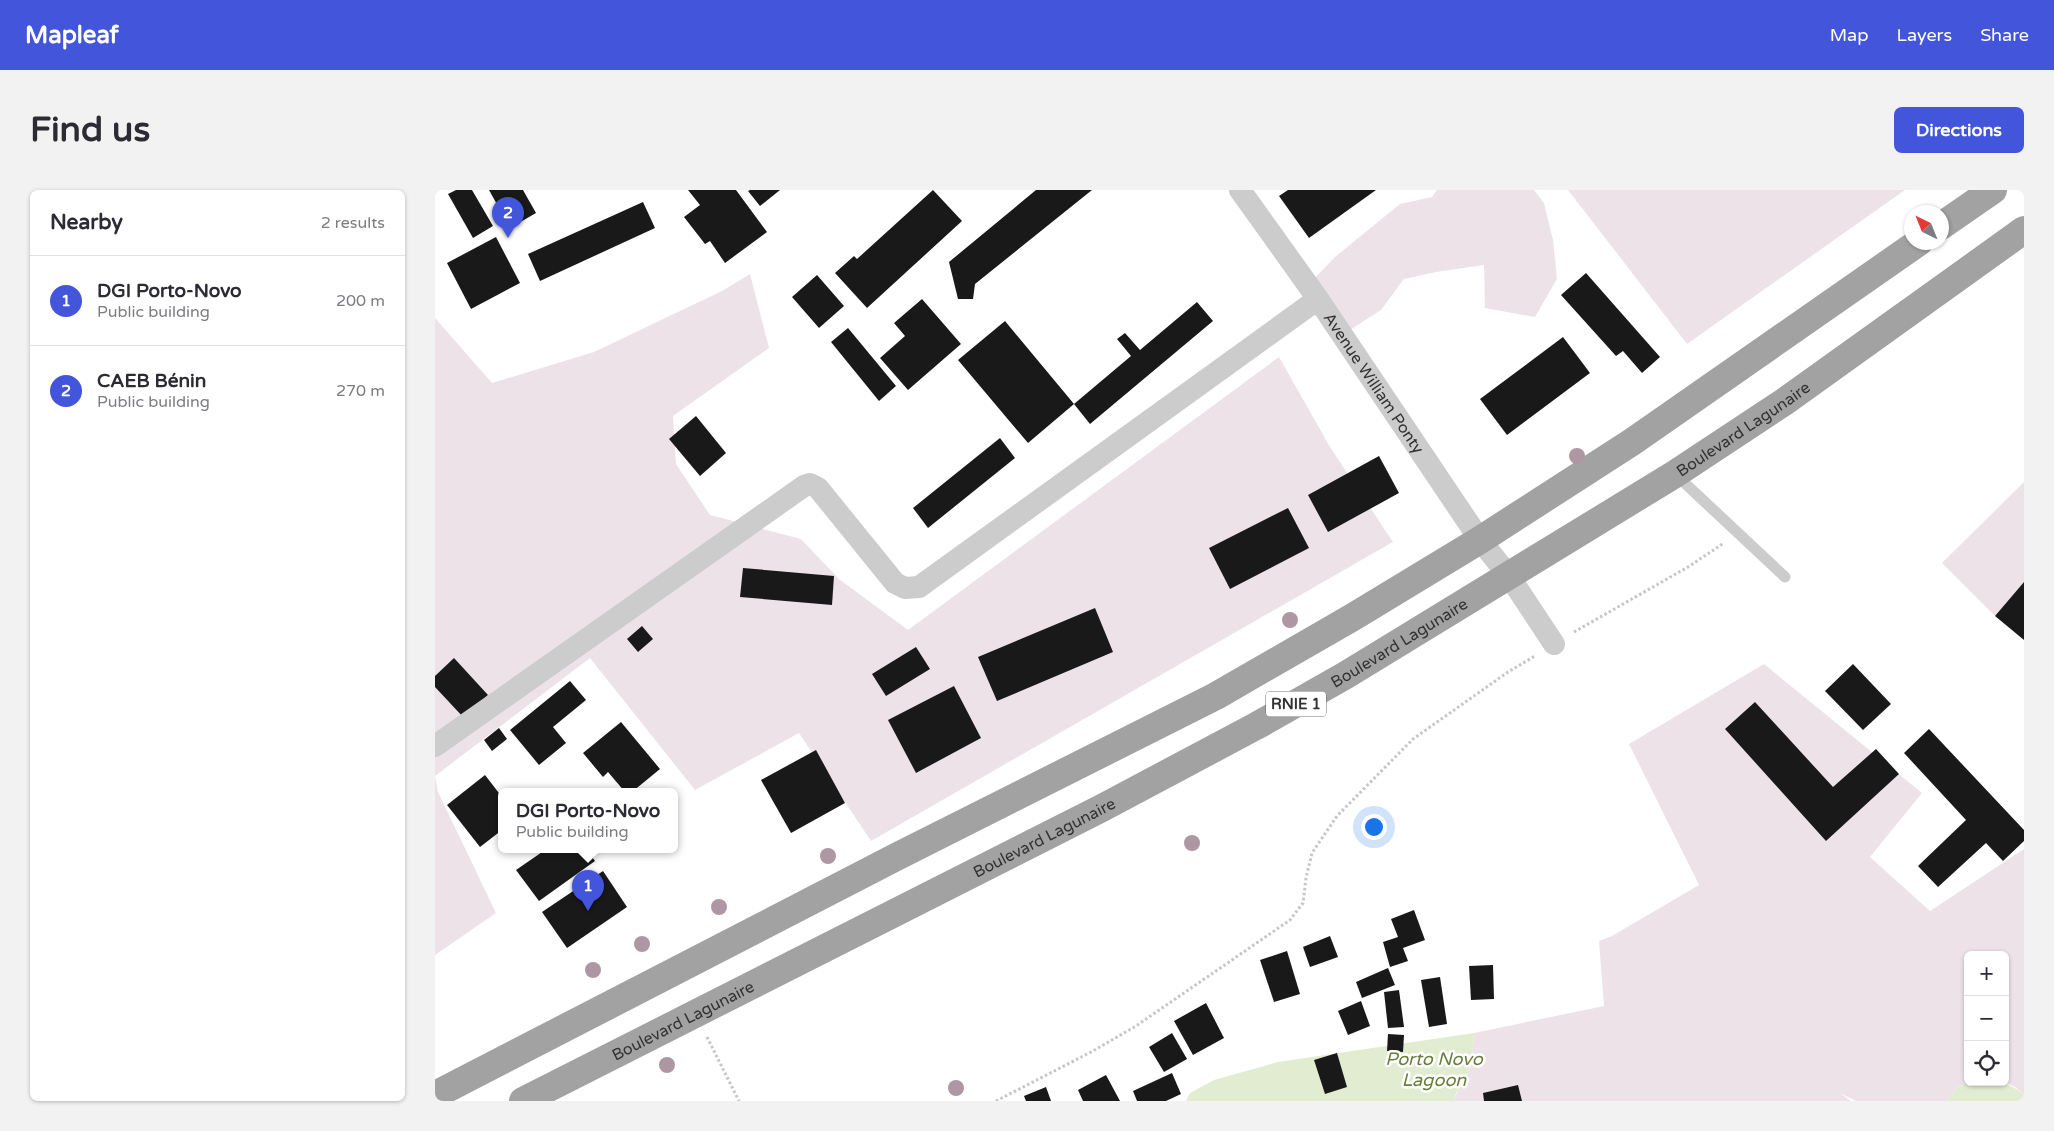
<!DOCTYPE html>
<html lang="en">
<head>
<meta charset="utf-8">
<style>
	body { margin:0; font-family:"Varela Round",sans-serif; background:#f2f2f3; color:#2b2b33 }
	.controls { position:absolute; right:15px; bottom:15px; display:grid; overflow:hidden; border-radius:8px; box-shadow:0 1px 4px #0004 }
	.controls button { width:45px; height:45px; display:grid; place-items:center; padding:0; border:0; border-bottom:1px solid #e1e1e2; background:#fff; color:#2b2b33; font:25px sans-serif }
	.compass { position:absolute; left:1469px; top:15px; width:45px; height:45px; border-radius:50%; background:#fff; box-shadow:0 1px 4px #0004; rotate:317deg }
	.you { position:absolute; left:938px; top:636px; width:18px; height:18px; margin:-12px; border:4px solid #fff; border-radius:50%; background:#1a73e8; box-shadow:0 0 0 8px #1a73e833 }
	.badge { display:grid; place-items:center; width:32px; height:32px; border-radius:50%; background:#4356db; color:#fff; font-size:16px; font-weight:700 }
	.pin { position:absolute; translate:-50% -41px; filter:drop-shadow(0 1px 2px #0008) }
	.pin::after { content:''; position:absolute; top:26px; width:18px; height:15px; background:inherit; clip-path:polygon(0 0,100% 0,50% 100%) }
	.popup { position:absolute; left:63px; top:598px; width:180px; height:65px; box-sizing:border-box; display:grid; place-content:center; border-radius:8px; background:#fff; filter:drop-shadow(0 1px 4px #0005); font-size:16px; white-space:nowrap; color:#7c7c81 }
	.popup b { font-size:19px; color:#2b2b33 }
	.popup::after { content:''; position:absolute; left:50%; top:100%; margin-left:-10px; border:10px solid transparent; border-top-color:#fff }
	.list { margin:0; padding:0; list-style:none }
	h2 { display:flex; justify-content:space-between; align-items:center; height:65px; margin:0; padding:0 20px; font-size:21px }
	h2 small { font-size:16px; font-weight:400; color:#7c7c81 }
	.list li { display:grid; grid-template-columns:32px 1fr auto; gap:15px; align-items:center; box-sizing:border-box; height:90px; padding:0 20px; border-top:1px solid #e1e1e2 }
	.list b { display:block; font-size:19px; white-space:nowrap }
	.list p { margin:0; font-size:16px; white-space:nowrap; color:#7c7c81 }
	.list em { font-size:16px; font-style:normal; color:#7c7c81 }
	.icon { flex:none; width:28px; height:28px; fill:none; stroke:currentColor; stroke-width:2; stroke-linecap:round; stroke-linejoin:round }
	.map { position:relative; flex:none; width:1589px; height:911px; overflow:hidden; border-radius:8px }
	header { display:flex; align-items:center; gap:30px; box-sizing:border-box; height:70px; padding:0 25px; background:#4356db; color:#fff }
	header strong { font-size:24px }
	nav { display:flex; gap:28px; margin-inline-start:auto; font-size:18px }
	.intro { display:flex; align-items:center; justify-content:space-between; box-sizing:border-box; height:120px; padding:0 30px }
	h1 { margin:0; font-size:35px }
	.button { padding:12px 22px; border-radius:8px; background:#4356db; color:#fff; font-size:18px; font-weight:700 }
	main { display:flex; gap:30px; padding:0 30px }
	aside { flex:1; background:#fff; border-radius:8px; box-shadow:0 1px 4px #0004 }
	.map>svg:first-child { display:block }
</style>
</head>
<body>
<header>
<strong>Mapleaf</strong>
<nav><a>Map</a><a>Layers</a><a>Share</a></nav>
</header>
<div class="intro"><h1>Find us</h1><a class="button">Directions</a></div>
<main>
<aside>
<h2>Nearby<small>2 results</small></h2>
<ul class="list">
<li><span class="badge">1</span><div><b>DGI Porto-Novo</b><p>Public building</p></div><em>200 m</em></li>
<li><span class="badge">2</span><div><b>CAEB Bénin</b><p>Public building</p></div><em>270 m</em></li>
</ul>
</aside>
<div class="map">
<svg width="1589" height="911" viewBox="0 0 1589 911">
	<rect width="100%" height="100%" fill="#fff"/>
	<g fill="#eee2e9">
		<polygon points="1002,0 1099,0 1109,13 1118,50 1122,89 1100,127 1050,118 1049,75 1001,82 969,89 946,120 915,140 873,95 900,67 965,14 997,7"/>
		<polygon points="1133,0 1470,0 1252,154"/>
		<polygon points="315,84 334,158 238,226 241,274 275,325 366,349 404,389 473,440 844,167 895,257 958,352 436,651 364,543 260,600 155,468 0,586 3,602 61,723 0,765 0,128 57,193 159,162 287,101"/>
		<polygon points="1589,292 1589,392 1560,426 1507,373"/>
		<polygon points="1329,474 1487,603 1435,667 1495,721 1589,659 1589,905 1580,897 1569,892 1570,765 1533,765 1533,892 1535,892 1523,897 1512,911 1421,911 1405,903 1416,911 1020,911 1019,908 1031,887 1037,872 1039,843 1169,816 1164,751 1177,746 1264,695 1194,554"/>
	</g>
	<g fill="#e2ecd0">
		<polygon points="1039,843 1037,872 1031,887 1019,907 1020,911 751,911 755,903 779,890 843,872"/>
		<path d="M1535,892C1558,892 1571,889 1589,905V911H1512L1523,897Z"/>
	</g>
	<g fill="#191919">
		<polygon points="21,0 37,0 58,36 38,48 13,4"/>
		<polygon points="54,0 88,0 101,23 75,38"/>
		<polygon points="253,0 301,0 332,42 290,73 275,51 270,54 249,27 265,15"/>
		<polygon points="315,0 345,0 325,16 313,1"/>
		<polygon points="498,0 527,31 432,118 400,83 419,66 422,69"/>
		<polygon points="601,0 657,0 540,94 538,109 523,109 514,72"/>
		<polygon points="853,0 941,0 874,48 844,6"/>
		<polygon points="208,12 220,38 105,91 93,64"/>
		<polygon points="61,47 85,93 36,119 12,73"/>
		<polygon points="1151,83 1225,167 1207,183 1188,161 1181,166 1126,105"/>
		<polygon points="382,85 409,116 384,138 357,107"/>
		<polygon points="487,109 526,154 473,200 445,168 470,146 459,133"/>
		<polygon points="762,112 778,131 655,234 639,214 593,253 523,170 570,131 639,214 696,166 682,149 690,143 705,160"/>
		<polygon points="413,138 461,196 444,211 396,152"/>
		<polygon points="1128,147 1155,183 1072,245 1045,209"/>
		<polygon points="261,226 291,263 265,286 234,249"/>
		<polygon points="565,248 580,268 493,338 478,318"/>
		<polygon points="944,266 964,303 893,342 873,305"/>
		<polygon points="853,318 874,358 795,399 774,358"/>
		<polygon points="308,378 399,386 397,415 305,407"/>
		<polygon points="1589,392 1589,450 1560,426"/>
		<polygon points="660,418 678,462 562,511 543,467"/>
		<polygon points="207,436 218,449 203,462 192,449"/>
		<polygon points="481,457 495,479 451,506 437,484"/>
		<polygon points="19,468 53,505 29,528 0,497 0,486"/>
		<polygon points="1418,474 1456,514 1428,540 1390,501"/>
		<polygon points="135,491 151,510 118,537 131,553 104,575 75,540"/>
		<polygon points="519,496 546,548 481,583 453,530"/>
		<polygon points="1320,512 1398,597 1441,559 1464,584 1391,651 1290,539"/>
		<polygon points="186,532 225,579 197,602 190,602 173,582 168,587 148,563"/>
		<polygon points="64,538 72,549 57,561 49,550"/>
		<polygon points="1494,539 1589,640 1589,651 1568,671 1551,653 1503,697 1483,676 1531,630 1469,563"/>
		<polygon points="381,560 410,613 356,643 326,590"/>
		<polygon points="50,585 67,607 67,640 45,657 12,615"/>
		<polygon points="110,660 152,660 160,671 104,711 81,680"/>
		<polygon points="168,681 192,717 132,758 107,722"/>
		<polygon points="979,720 990,750 968,758 973,771 955,777 948,752 963,747 956,729"/>
		<polygon points="895,746 903,767 875,777 868,757"/>
		<polygon points="852,761 865,804 839,812 825,770"/>
		<polygon points="1058,775 1059,809 1036,810 1034,776"/>
		<polygon points="953,778 960,795 927,808 921,792"/>
		<polygon points="1005,787 1012,834 994,837 986,790"/>
		<polygon points="964,800 969,837 953,838 949,802"/>
		<polygon points="926,811 935,836 913,845 903,821"/>
		<polygon points="771,813 789,848 758,865 739,831"/>
		<polygon points="737,843 752,869 729,882 714,857"/>
		<polygon points="953,844 969,845 968,862 952,861"/>
		<polygon points="902,863 912,897 890,904 879,870"/>
		<polygon points="737,883 746,904 731,911 702,911 698,901"/>
		<polygon points="671,885 685,911 648,911 643,900"/>
		<polygon points="1083,895 1087,911 1049,911 1048,903"/>
		<polygon points="611,897 616,911 591,911 589,906"/>
	</g>
	<g fill="none" stroke-linecap="round" stroke-linejoin="round">
		<g stroke="#c6c6c6" stroke-width="3" stroke-dasharray="2.5 2.5" stroke-linecap="butt">
			<polyline points="1139,442 1253,377 1289,353"/>
			<polyline points="272,847 304,911"/>
			<polyline points="561,911 658,861 701,836 855,730 868,713 871,688 877,663 902,626 978,549 1073,482 1100,466"/>
		</g>
		<polyline stroke="#ccc" stroke-width="11" points="1240,284 1350,387"/>
		<g stroke="#ccc" stroke-width="22">
			<path id="s1" d="M805,0L883,109L1045,350L1074,386L1119,454"/>
			<polyline points="0,556 369,296 375,294 383,298 460,393 470,398 484,397 883,109"/>
		</g>
		<g stroke="#a2a2a2" stroke-width="28">
			<polyline points="1506,36 1558,0"/>
			<polyline points="0,905 463,666 781,506 918,427 1045,350 1197,252 1484,52"/>
			<path id="s2" d="M88,911L667,618L823,535L911,485L1240,284L1349,212L1589,40"/>
		</g>
	</g>
	<g fill="#ae97a3">
		<circle cx="1142" cy="266" r="8"/>
		<circle cx="855" cy="430" r="8"/>
		<circle cx="757" cy="653" r="8"/>
		<circle cx="393" cy="666" r="8"/>
		<circle cx="284" cy="717" r="8"/>
		<circle cx="207" cy="754" r="8"/>
		<circle cx="158" cy="780" r="8"/>
		<circle cx="232" cy="875" r="8"/>
		<circle cx="521" cy="898" r="8"/>
	</g>
	<g text-anchor="middle" stroke-width="5" stroke-linejoin="round" paint-order="stroke">
		<rect fill="#fff" stroke="#707070" stroke-width="1" x="831" y="501.5" width="60" height="25" rx="4"/>
		<g font-size="15" font-weight="bold" fill="#323232">
			<text x="861" y="519">RNIE 1</text>
		</g>
		<g font-size="16" fill="#323232" stroke="#fff">
			<text dy="6" stroke="none"><textPath href="#s1" startOffset="235">Avenue William Ponty</textPath></text>
			<text dy="6" stroke="none"><textPath href="#s2" startOffset="1394">Boulevard Lagunaire</textPath></text>
			<text dy="6" stroke="none"><textPath href="#s2" startOffset="989">Boulevard Lagunaire</textPath></text>
			<text dy="6" stroke="none"><textPath href="#s2" startOffset="584">Boulevard Lagunaire</textPath></text>
			<text dy="6" stroke="none"><textPath href="#s2" startOffset="179">Boulevard Lagunaire</textPath></text>
		</g>
		<g font-size="18" font-style="italic" fill="#687e3c" stroke="#fff">
			<text x="999" y="875">Porto Novo<tspan x="999" dy="21">Lagoon</tspan></text>
		</g>
	</g>
</svg>
<div class="controls">
<button>+</button>
<button>−</button>
<button><svg class="icon" aria-label="locate" viewBox="0 0 24 24"><circle cx="12" cy="12" r="6"/><path d="M12 2v4M12 18v4M2 12h4M18 12h4"/></svg></button>
</div>
<svg class="compass" viewBox="-18 -18 36 36"><path d="M0-13l5 13h-10z" fill="#e53935"/><path d="M0 13l5-13h-10z" fill="#7c7c81"/></svg>
<div class="you"></div>
<div class="pin badge" style="left:153px;top:721px">1</div>
<div class="popup"><b>DGI Porto-Novo</b>Public building</div>
<div class="pin badge" style="left:73px;top:48px">2</div>
</div>
</main>
</body>
</html>
